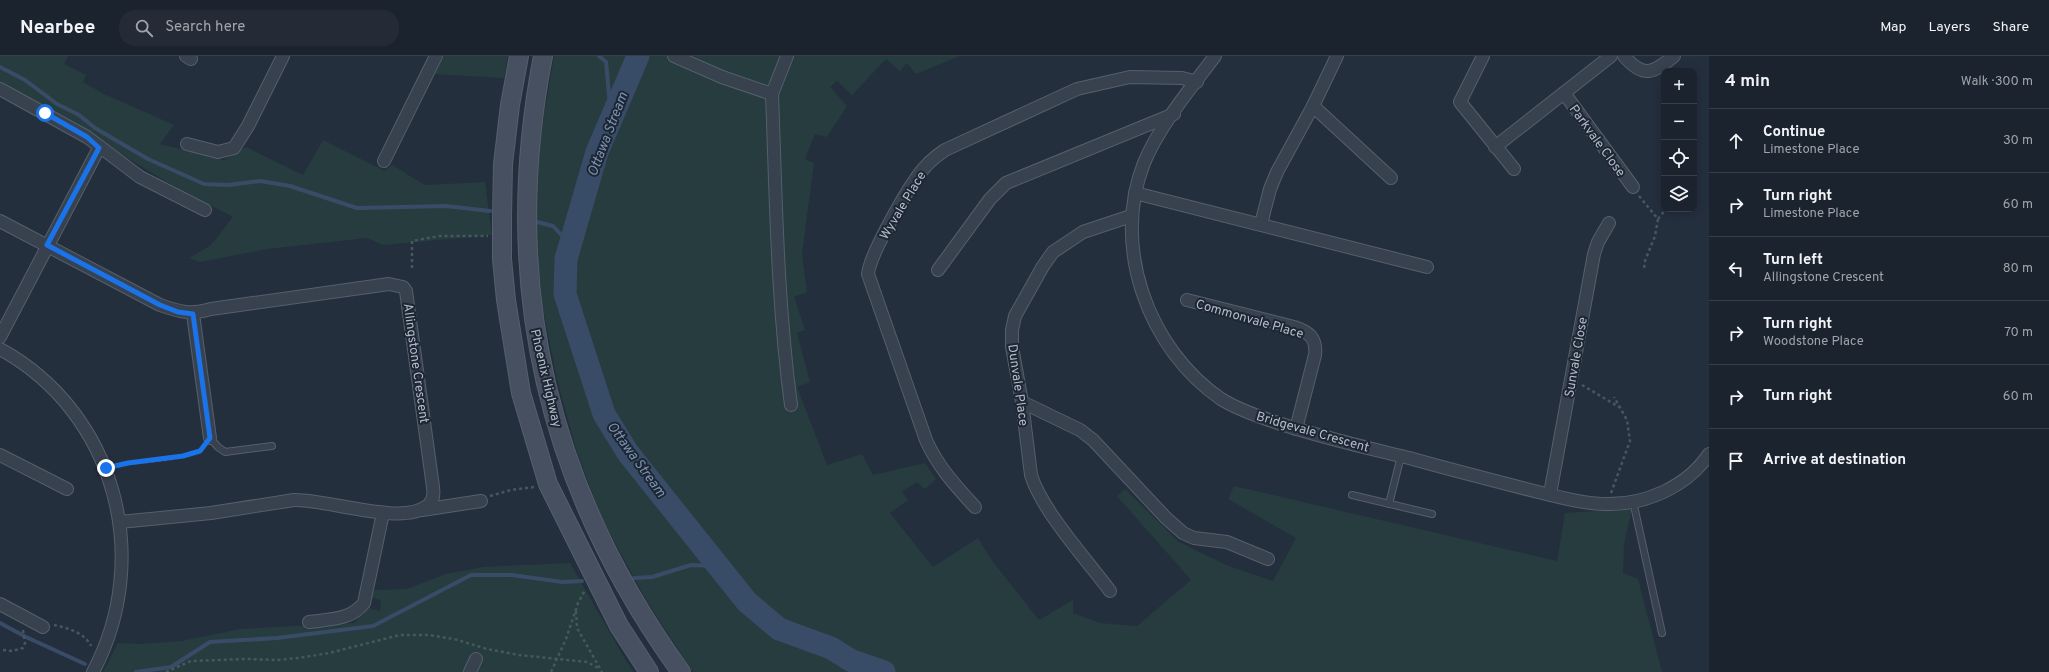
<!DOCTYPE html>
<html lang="en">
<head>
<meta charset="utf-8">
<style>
	body { margin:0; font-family:Overpass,sans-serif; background:#242b36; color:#f1f3f6 }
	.controls { position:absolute; right:12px; top:12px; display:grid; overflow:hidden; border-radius:8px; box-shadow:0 2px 10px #0003 }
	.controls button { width:36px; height:36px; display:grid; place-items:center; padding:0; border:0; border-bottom:1px solid #39404a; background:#1b232e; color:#f1f3f6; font:20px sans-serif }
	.stop { position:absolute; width:12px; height:12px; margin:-9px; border:3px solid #1a73e8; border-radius:50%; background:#fff }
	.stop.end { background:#1a73e8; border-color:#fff; box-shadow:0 1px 4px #0008 }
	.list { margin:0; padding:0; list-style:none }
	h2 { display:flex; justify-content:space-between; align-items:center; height:52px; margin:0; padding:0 16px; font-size:17px }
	h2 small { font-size:13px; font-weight:400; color:#a0a4aa }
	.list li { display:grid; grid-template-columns:26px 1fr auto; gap:12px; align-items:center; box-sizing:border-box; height:64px; padding:0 16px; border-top:1px solid #39404a }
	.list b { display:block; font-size:15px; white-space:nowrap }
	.list p { margin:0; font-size:13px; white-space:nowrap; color:#a0a4aa }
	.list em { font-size:13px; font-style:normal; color:#a0a4aa }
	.icon { flex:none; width:22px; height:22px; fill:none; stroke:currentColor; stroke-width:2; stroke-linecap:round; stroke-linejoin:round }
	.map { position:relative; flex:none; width:1709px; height:616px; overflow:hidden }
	header { display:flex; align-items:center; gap:24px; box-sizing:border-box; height:56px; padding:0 20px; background:#1b232e; border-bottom:1px solid #39404a }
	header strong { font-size:19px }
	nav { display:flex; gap:22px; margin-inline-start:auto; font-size:14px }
	.search { width:280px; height:36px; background:#242b36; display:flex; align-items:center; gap:10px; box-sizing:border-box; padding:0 14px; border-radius:16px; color:#a0a4aa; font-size:15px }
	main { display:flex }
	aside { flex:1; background:#1b232e }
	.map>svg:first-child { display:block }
</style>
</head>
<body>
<header>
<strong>Nearbee</strong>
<div class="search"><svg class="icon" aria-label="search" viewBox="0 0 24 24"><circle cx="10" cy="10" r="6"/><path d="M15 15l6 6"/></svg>Search here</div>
<nav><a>Map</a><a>Layers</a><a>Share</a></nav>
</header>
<main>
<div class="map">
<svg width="1709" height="616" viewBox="0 0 1709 616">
	<rect width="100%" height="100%" fill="#242f3e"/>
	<g fill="#263c3f">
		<polygon points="0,0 68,0 64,8 86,19 83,26 102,37 174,69 160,88 224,104 246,91 303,119 323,84 385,115 392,109 425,129 485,126 492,179 383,189 367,182 267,193 200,206 189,202 211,189 233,161 175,131 95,82 70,63 0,27"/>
		<polygon points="444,0 508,0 504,22 434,18"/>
		<polygon points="554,0 960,0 916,18 907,7 900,15 886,3 852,39 837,25 830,31 847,50 827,81 815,78 805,103 814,107 802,198 807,236 794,241 805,274 797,277 810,326 797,331 827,409 862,398 873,419 925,407 936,423 925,433 917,426 902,436 908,444 890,457 933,511 978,482 993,506 1039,564 1073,544 1073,557 1100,567 1137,570 1191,524 1117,440 1125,433 1179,486 1226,509 1273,525 1296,482 1228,443 1234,430 1557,505 1565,457 1632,453 1624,488 1623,517 1638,523 1662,616 693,616 648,547 602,463 576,393 557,323 542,247 536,181 537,101"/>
		<polygon points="570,507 626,605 634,616 103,616 118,587 141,588 182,585 240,573 354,567 369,552 380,555 381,544 371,541 375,534 407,533 446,518 483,511"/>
	</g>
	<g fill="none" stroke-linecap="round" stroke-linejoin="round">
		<g stroke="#394c67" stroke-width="4">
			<polyline points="599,0 606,6 610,49 614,57"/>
			<polyline points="0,11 25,24 57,48 79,59 95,72 148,103 204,128 228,129 260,125 290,130 357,152 446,150 490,155"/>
			<polyline points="537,166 553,170 570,188"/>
			<polyline points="634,522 652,521 691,509 717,510"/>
			<polyline points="0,567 26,581 85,608"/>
			<polyline points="136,616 171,611 210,586 277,582 373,570 471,519 512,519 562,526 582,525"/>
		</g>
		<polyline stroke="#394c67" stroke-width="23" points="638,0 597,96 566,203 565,238 604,358 628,397 747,546 779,573 831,592 852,605 884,616"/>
		<g stroke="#565f6c" stroke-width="8">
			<g id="service">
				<polyline points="210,382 218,391 225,396 272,390"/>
				<polyline points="1352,439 1432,458"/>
				<polyline points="1633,445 1662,577"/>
				<polyline points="1389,448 1401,400"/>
			</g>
		</g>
		<g stroke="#565f6c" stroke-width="14">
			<g id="minor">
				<polyline points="186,0 191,3"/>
				<path d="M674,0L722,21L772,38C776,142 777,245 791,349"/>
				<path d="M1215,0C1191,32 1159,70 1144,107C1111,190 1148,293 1221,343C1237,353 1257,360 1275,366C1319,381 1364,391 1409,402C1452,414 1495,425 1538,436C1560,441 1583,448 1606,448C1645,449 1687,431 1709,398"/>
				<polyline points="1483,0 1460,46 1514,113"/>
				<path d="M1624,0C1644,23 1653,17 1674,0"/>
				<polyline points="0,33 87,81 140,121 205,154"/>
				<polyline points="1564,37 1633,131"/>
				<polyline points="772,38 787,0"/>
				<polyline points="1313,50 1391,122"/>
				<polyline points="187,88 218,96 234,92 248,70 283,0"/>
				<polyline points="1495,91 1611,0"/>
				<polyline points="384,105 436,0"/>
				<polyline points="1135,137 1427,211"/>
				<path d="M0,165L160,249C180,256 190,259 211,253L389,228L403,231L406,235L433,431C434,438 433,446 427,450C402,470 327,443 294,444L211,457L120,466"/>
				<polyline points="1261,168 1270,133 1277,116 1313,50 1337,0"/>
				<polyline points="938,214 990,143 1006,127 1174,58"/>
				<path d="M1187,244L1294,271C1309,276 1317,282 1315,299L1296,373"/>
				<polyline points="193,258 210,382"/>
				<polyline points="0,281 99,92"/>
				<path d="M0,293C115,356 154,501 93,616"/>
				<polyline points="1022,346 1080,374 1093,384 1166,462 1183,477 1194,482 1227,486 1268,503"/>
				<polyline points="0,399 67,433"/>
				<polyline points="1550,438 1594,198 1598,186 1609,167"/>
				<path d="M975,451C955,429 938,411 926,384L868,218C870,198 911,125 926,110C932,103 938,99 945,94L1077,33L1130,21L1182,22L1197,26"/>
				<polyline points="422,454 481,445"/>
				<path d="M1110,535C1087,504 1042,455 1031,419L1022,346L1012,291V274L1015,260L1043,210L1053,196L1083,176L1131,160"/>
				<polyline points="0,548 43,571"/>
				<path d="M309,566C330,563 351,564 364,547L383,457"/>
				<polyline points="470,616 476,603"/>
			</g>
		</g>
		<g stroke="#565f6c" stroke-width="20">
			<g id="secondary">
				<polyline points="519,0 510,49 503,108 502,160 502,203 506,244 521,337 548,428 619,570 649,616"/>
				<path d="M543,0C499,226 546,430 681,616"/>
			</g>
		</g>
		<g stroke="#44595c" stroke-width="2.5" stroke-dasharray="3 3" stroke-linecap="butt">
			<polyline points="1639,140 1658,163 1655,180 1645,205 1644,213"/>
			<polyline points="1658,163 1666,153"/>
			<polyline points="412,212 412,185 439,180 488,180"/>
			<polyline points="1582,329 1619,351"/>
			<path d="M116,410C137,405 190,406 203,391"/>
			<polyline points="1611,437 1630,385 1627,364 1614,341"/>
			<polyline points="490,440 511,434 534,431"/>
			<polyline points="576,555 577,572 602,616"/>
			<path d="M54,569C68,572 85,577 91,590"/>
			<polyline points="3,594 12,595 23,592 25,587 23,574"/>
			<polyline points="166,616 191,605 247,603 277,604 299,602 329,597 400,579 429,579 454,583 487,593 519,599 587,606 600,613"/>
			<polyline points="551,616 566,583 578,547 585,534"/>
		</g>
		<use href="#service" stroke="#38414e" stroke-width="6"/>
		<use href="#minor" stroke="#38414e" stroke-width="12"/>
		<use href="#secondary" stroke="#465061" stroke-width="18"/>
	</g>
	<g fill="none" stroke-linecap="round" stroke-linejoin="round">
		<polyline stroke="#1a73e8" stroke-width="5" points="45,57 87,81 99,92 47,189 160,249 178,256 193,258 210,382 200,395 183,400 128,407 106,412"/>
	</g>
	<g text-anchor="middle" stroke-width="4" stroke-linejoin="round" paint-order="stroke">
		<g font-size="13" fill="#b4bcc9" stroke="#1d2633">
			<text transform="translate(1598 84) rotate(54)" y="5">Parkvale Close</text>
			<text transform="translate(902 149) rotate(-59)" y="5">Wyvale Place</text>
			<text transform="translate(1250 262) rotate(16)" y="5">Commonvale Place</text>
			<text transform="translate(1575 301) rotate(-80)" y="5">Sunvale Close</text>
			<text transform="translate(417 307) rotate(82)" y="5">Allingstone Crescent</text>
			<text transform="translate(547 322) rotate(77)" y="5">Phoenix Highway</text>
			<text transform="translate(1019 329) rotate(82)" y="5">Dunvale Place</text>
			<text transform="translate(1313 375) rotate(16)" y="5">Bridgevale Crescent</text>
		</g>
		<g font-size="14" font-style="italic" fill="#7c92b1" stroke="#1d2633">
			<text transform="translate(607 78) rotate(-69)" y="5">Ottawa Stream</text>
			<text transform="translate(637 403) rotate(54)" y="5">Ottawa Stream</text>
		</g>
	</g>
</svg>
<div class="controls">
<button>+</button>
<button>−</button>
<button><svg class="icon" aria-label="locate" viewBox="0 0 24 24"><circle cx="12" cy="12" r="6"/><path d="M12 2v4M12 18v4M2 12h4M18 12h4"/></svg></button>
<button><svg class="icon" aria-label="layers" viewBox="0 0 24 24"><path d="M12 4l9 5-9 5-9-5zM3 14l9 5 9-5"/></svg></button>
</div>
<div class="stop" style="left:45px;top:57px"></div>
<div class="stop end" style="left:106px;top:412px"></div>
</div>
<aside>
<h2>4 min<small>Walk · 300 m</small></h2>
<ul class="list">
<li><svg class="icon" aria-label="ahead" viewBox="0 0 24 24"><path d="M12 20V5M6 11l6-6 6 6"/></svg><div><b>Continue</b><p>Limestone Place</p></div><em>30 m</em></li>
<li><svg class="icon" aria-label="right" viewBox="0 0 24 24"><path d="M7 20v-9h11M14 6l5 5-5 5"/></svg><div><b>Turn right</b><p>Limestone Place</p></div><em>60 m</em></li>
<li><svg class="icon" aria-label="left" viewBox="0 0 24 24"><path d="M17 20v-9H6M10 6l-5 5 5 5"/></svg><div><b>Turn left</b><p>Allingstone Crescent</p></div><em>80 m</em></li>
<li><svg class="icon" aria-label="right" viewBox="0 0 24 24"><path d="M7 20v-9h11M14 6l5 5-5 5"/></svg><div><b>Turn right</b><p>Woodstone Place</p></div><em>70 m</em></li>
<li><svg class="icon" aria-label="right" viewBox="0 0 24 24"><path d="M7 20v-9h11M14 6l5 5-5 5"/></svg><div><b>Turn right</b></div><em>60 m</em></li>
<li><svg class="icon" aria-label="arrive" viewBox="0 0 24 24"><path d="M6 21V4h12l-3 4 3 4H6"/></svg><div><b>Arrive at destination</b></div></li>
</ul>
</aside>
</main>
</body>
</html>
